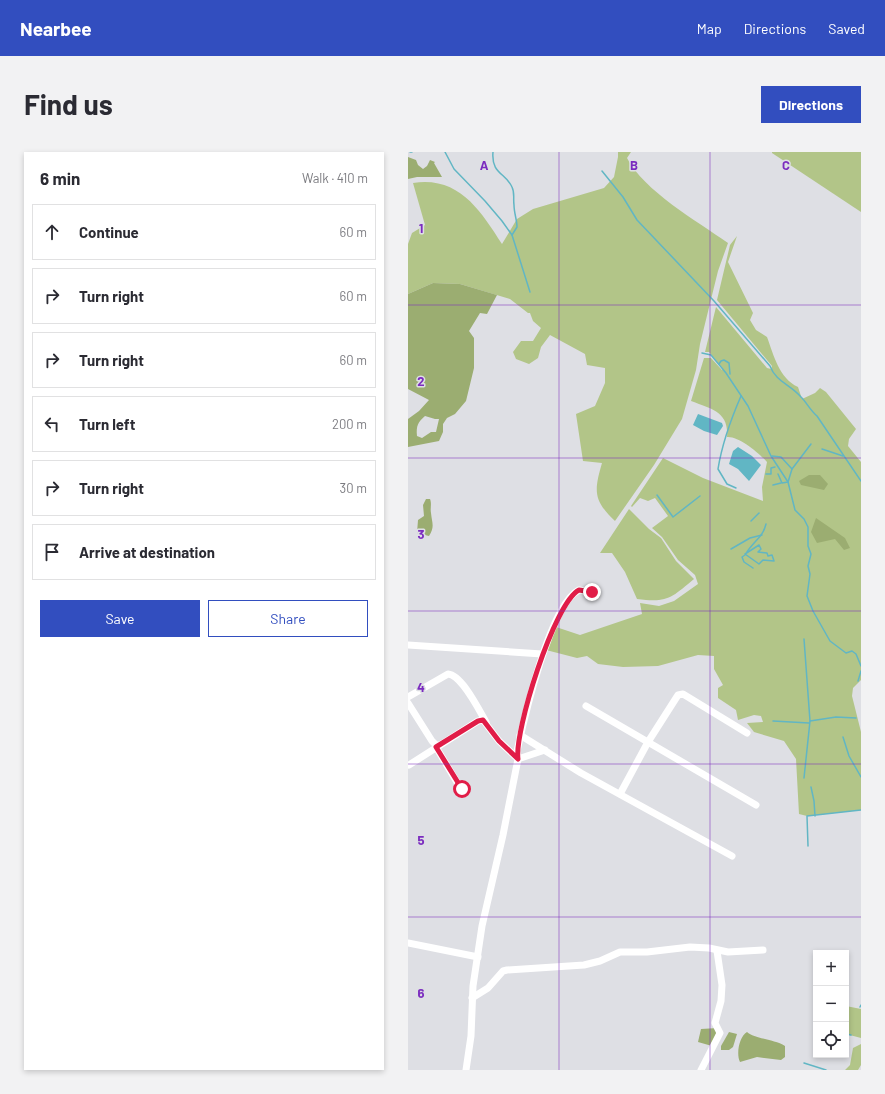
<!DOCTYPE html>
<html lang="en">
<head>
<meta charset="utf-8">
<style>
	body { margin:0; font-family:Barlow,sans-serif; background:#f2f2f3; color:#2b2b33 }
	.controls { position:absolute; right:12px; bottom:12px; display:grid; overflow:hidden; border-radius:0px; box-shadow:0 2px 6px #0003 }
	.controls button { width:36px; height:36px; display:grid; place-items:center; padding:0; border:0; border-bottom:1px solid #e1e1e2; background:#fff; color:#2b2b33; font:20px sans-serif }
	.stop { position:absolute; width:12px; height:12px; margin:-9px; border:3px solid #e11d48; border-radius:50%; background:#fff }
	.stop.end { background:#e11d48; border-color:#fff; box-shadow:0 1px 4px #0008 }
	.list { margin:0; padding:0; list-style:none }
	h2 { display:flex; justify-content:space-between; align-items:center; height:52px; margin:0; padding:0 16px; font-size:17px }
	h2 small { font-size:13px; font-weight:400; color:#7c7c81 }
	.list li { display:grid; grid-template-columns:26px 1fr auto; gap:12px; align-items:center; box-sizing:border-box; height:56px; margin:0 8px 8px; padding:0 8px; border:1px solid #e1e1e2; border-radius:0px }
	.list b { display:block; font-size:15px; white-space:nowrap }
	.list em { font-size:13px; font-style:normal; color:#7c7c81 }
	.actions { display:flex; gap:8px; padding:12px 16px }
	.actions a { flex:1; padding:9px 0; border:1px solid #324ebf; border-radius:0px; text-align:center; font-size:14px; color:#324ebf }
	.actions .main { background:#324ebf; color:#fff }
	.icon { flex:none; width:22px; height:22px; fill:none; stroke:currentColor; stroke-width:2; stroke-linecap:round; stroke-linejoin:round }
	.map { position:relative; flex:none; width:453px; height:918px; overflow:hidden; border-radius:0px }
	header { display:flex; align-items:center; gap:24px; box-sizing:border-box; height:56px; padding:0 20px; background:#324ebf; color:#fff }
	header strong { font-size:19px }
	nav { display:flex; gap:22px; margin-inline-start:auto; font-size:14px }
	.intro { display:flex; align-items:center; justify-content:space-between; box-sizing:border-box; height:96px; padding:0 24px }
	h1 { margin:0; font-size:28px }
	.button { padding:10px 18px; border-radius:0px; background:#324ebf; color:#fff; font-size:14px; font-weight:700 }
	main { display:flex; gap:24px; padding:0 24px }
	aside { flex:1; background:#fff; border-radius:0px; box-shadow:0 2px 6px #0003 }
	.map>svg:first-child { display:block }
</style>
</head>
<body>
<header>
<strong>Nearbee</strong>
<nav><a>Map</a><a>Directions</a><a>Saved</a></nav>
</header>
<div class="intro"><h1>Find us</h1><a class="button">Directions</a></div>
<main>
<aside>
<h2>6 min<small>Walk · 410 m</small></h2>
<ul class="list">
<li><svg class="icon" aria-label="ahead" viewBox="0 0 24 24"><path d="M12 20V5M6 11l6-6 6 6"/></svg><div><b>Continue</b></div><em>60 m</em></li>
<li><svg class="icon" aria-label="right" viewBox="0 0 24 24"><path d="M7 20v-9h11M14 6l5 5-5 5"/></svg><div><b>Turn right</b></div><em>60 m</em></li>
<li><svg class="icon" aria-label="right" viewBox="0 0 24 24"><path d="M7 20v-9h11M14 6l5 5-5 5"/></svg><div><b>Turn right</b></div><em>60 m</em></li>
<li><svg class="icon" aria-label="left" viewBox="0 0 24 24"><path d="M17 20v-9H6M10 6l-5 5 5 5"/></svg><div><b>Turn left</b></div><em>200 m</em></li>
<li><svg class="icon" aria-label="right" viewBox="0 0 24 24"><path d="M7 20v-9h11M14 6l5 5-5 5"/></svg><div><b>Turn right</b></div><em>30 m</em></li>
<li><svg class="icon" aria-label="arrive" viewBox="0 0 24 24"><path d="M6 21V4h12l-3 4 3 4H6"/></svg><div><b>Arrive at destination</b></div></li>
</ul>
<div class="actions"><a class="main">Save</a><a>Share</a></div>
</aside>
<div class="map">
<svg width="453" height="918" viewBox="0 0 453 918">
	<rect width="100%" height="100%" fill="#dedfe4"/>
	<g fill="#b2c588">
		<path d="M210,0H223L219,6C236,39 289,69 320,91L310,119L292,192L288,218L274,267L246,313L207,369C185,348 186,339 194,311L175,309L168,262L187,254L197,231V216L179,213L177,202L142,183L133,195L130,206L121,212L108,207L105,200L113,189H125L133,176L125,169L122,161H120L102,147L52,132L25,131L0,142V92L4,81L17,73L5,31C51,24 72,58 94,92L109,67L125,57L196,36L206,25L210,5Z"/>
		<polygon points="453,0 453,60 364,1 364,0"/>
		<path d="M329,84L320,110L345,161L342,168L348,178L359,185C366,204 371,226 390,235L394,247L407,241L412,236L418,240L448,277L441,287L440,294L453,310V528L445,536L444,544L453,580V658L399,664L391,662L388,607L376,589L346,580L339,571L355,570L353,564L346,563L330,568L328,558L310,546V536L315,533L306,517V504L290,503L250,514L215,515L190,512L179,504L169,506L138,498L148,475L172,483L234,462L232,451L251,454L266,449L290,432L287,423L270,408L254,385L244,376L260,364L247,346L240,349L232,346L224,355L223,354L255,306L295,326L355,349L354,335L359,310C351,301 331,284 319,285C321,260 304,257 283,249L296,206H303L314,218L315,217L301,200H297L308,155L359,216L363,217L364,214L309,148L322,93Z"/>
		<path d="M221,357L241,377L253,386L268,409L286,427C263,446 260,451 229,447L217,420L204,401H192Z"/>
		<polygon points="438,854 453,857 453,886 438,882"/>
		<polygon points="453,892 453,913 450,918 437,918 442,913 445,896"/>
	</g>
	<g fill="#9bad71" fill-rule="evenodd">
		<polygon points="0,5 8,8 10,13 15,17 19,14 22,8 27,10 26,11 34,25 9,25 0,27"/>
		<path d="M25,131L52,132L89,143L79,162L72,161L61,179L66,186V216L58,249L47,262L39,266L35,272V280L31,289L0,295V267L11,259L21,248L0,237V142ZM17,264L27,267H31L28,280H23L14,286L9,284C8,274 10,270 17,264Z"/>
		<polygon points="401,323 412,323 420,332 416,338 393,333 391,329"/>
		<path d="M18,347H22C24,352 22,356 23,361C24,371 27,375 21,384L9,381L10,368L16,364L15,353Z"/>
		<polygon points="408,366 437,386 442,396 436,398 427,387 409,391 403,380"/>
		<polygon points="310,876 304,894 290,890 293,877"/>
		<polygon points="321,880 329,882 325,895 321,898 313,898 313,894"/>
		<path d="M339,880C347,887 366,887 377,894V905L373,908L349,905L332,910C328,902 331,885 339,880Z"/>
	</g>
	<g fill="#61b6c4">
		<polygon points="290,262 314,271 315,274 309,283 296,279 285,273"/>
		<polygon points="330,295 344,304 353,313 341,329 330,317 321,312 325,299"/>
	</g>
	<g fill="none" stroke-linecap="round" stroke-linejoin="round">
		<g stroke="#61b6c4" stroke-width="1.5">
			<polyline points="2,0 4,0"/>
			<polyline points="37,0 46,17 77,49 94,69 104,83 122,140"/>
			<path d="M85,0C83,22 98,21 104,35C107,41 105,46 106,53C106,61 109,68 109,75L104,83"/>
			<path d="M194,19L215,45L229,68L306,149L362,214C368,230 382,232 393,245C399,251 402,258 409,264L453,329"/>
			<polyline points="294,201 303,203 318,221 340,254 363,304 380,330 387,358 396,367 400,375 400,394 403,402 400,414 402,422 399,444 405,459 422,489 438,501 444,499 448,502 453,514"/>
			<polyline points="311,212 313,209 316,208 321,211 322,222"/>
			<polyline points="414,297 435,304"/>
			<polyline points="364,304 373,305 384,317"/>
			<polyline points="358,322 363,322 363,316 367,315"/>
			<polyline points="370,322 374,331 380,330 384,317 403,292"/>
			<polyline points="365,333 373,331"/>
			<path d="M328,336L319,332L310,317C314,292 323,267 333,244"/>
			<polyline points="249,343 265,365 292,344"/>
			<polyline points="343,369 351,361"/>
			<polygon points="351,393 353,397 350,400 359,401 360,404 364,403 366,409 355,408 351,412 337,402"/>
			<polyline points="323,397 342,386 354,383"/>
			<path d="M339,400C346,389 355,385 358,372"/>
			<polyline points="337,403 334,405 336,410 345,416"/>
			<polyline points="396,487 402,569 428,565 448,566"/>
			<polyline points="450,529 453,519"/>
			<polyline points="365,569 401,571"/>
			<polyline points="435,585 441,604 453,625"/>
			<polyline points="396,626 402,569"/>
			<polyline points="403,635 406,649 407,664"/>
			<polyline points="400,694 399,664 453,658"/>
			<polyline points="452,855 453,853"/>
			<polyline points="438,882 443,883"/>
			<polyline points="396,911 418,918"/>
		</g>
		<g stroke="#fff" stroke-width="7">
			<polyline points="0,493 134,502"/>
			<path d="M0,545L40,522C54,523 71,558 78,570"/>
			<polyline points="0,551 24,589 28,593 31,593"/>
			<polyline points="178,554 348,653"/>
			<polyline points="112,583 173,621 324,704"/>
			<polyline points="28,595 53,637"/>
			<polyline points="1,613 70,569 75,568 91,589 110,607 137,598"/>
			<polyline points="212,642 240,590 270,543 275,542 339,581"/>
			<polyline points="0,791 70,805"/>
			<polyline points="64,846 80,836 95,819 99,818 176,813 192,809 212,800 239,800 282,795 301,796 320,800 355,798"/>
			<path d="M58,918L63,884L65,834L74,774L95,683L110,607L109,599C116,567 142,452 171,438L189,441"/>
			<polyline points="293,918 312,881 307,871 313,849 314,833 309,799"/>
		</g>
	</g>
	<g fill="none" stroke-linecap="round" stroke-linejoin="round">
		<path stroke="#e11d48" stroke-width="5" d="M54,637L28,595L70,569L75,568L91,589L110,607C106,580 146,451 171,438L184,440"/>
	</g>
	<path fill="none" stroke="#7b2cbf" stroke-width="1" stroke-opacity="0.55" d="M151,0V918M302,0V918M0,153H453M0,306H453M0,459H453M0,612H453M0,765H453"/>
	<g font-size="13" text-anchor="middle" font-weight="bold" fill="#7b2cbf" stroke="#dedfe4" stroke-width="3" stroke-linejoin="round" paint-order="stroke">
		<text x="76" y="18">A</text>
		<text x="226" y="18">B</text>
		<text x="378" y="18">C</text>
		<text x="13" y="81">1</text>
		<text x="13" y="234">2</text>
		<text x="13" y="387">3</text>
		<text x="13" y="540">4</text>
		<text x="13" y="693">5</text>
		<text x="13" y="846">6</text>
	</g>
</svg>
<div class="controls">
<button>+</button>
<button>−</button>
<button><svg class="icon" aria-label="locate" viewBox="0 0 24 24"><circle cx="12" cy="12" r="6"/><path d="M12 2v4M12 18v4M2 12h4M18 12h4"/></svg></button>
</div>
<div class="stop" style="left:54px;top:637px"></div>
<div class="stop end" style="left:184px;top:440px"></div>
</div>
</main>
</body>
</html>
